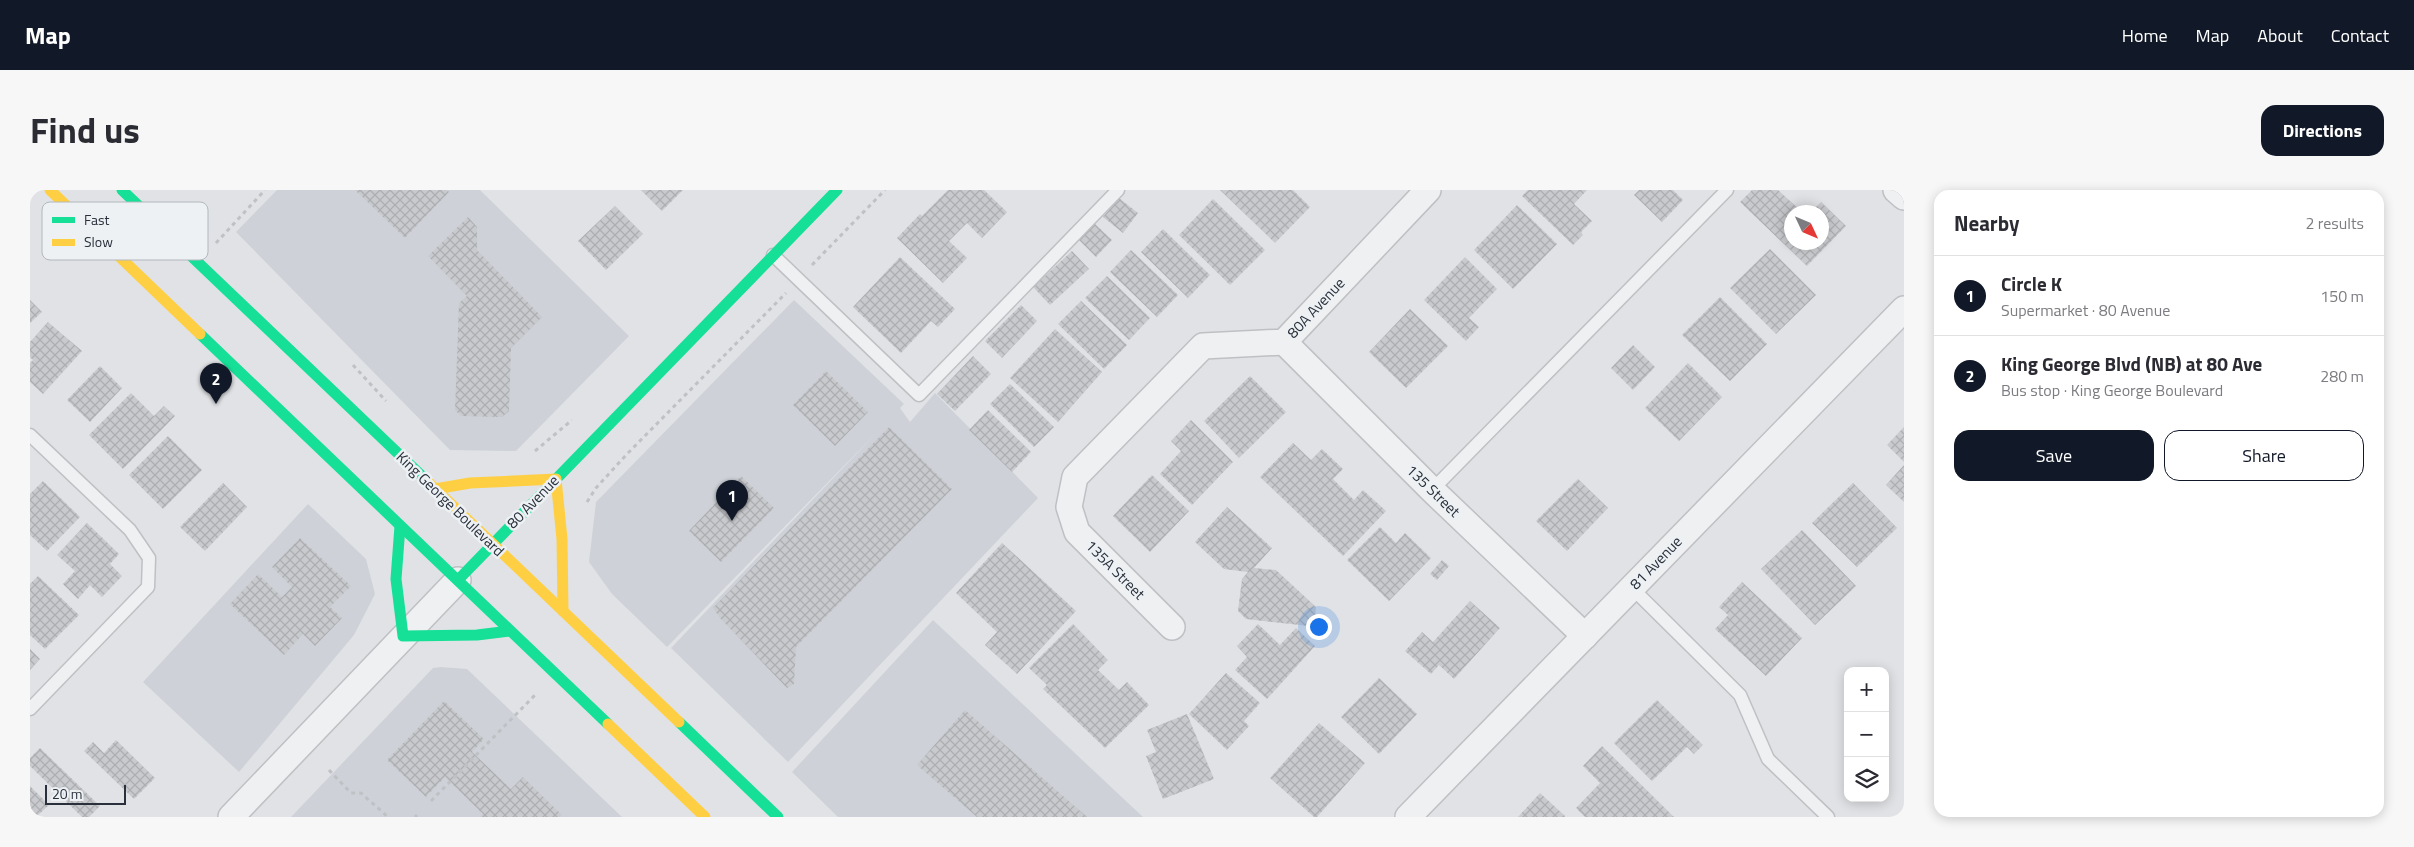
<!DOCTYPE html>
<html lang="en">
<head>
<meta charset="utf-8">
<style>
	body { margin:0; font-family:"Titillium Web",sans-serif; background:#f7f7f7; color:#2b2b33 }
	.controls { position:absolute; right:15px; bottom:15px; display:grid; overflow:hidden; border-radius:10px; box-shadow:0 2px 12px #0003 }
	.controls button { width:45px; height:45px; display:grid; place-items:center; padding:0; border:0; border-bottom:1px solid #e1e1e2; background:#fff; color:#2b2b33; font:25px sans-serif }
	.compass { position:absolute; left:1754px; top:15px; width:45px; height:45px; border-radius:50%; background:#fff; box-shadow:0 2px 12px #0003; rotate:134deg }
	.scale { position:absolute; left:15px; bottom:12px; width:81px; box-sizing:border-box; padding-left:5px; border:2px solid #29303c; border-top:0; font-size:14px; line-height:18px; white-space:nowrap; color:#29303c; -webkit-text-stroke:4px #edf1f4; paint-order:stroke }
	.you { position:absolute; left:1288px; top:436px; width:18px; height:18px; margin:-12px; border:4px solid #fff; border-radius:50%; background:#1a73e8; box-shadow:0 0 0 8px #1a73e833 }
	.badge { display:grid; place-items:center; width:32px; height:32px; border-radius:50%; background:#111827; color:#fff; font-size:16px; font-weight:700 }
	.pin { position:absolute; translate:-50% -41px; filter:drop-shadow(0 1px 2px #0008) }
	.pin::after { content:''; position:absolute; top:26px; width:18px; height:15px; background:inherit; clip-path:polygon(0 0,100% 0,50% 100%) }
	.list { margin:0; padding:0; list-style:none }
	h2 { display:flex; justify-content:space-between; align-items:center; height:65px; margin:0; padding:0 20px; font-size:21px }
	h2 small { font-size:16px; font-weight:400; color:#7c7c81 }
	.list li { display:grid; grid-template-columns:32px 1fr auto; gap:15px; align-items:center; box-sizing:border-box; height:80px; padding:0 20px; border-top:1px solid #e1e1e2 }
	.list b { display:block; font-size:19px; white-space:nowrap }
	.list p { margin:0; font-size:16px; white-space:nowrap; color:#7c7c81 }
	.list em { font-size:16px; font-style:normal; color:#7c7c81 }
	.actions { display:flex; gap:10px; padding:15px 20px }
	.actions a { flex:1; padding:11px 0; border:1px solid #111827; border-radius:15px; text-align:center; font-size:18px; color:#111827 }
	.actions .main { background:#111827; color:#fff }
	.icon { flex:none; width:28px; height:28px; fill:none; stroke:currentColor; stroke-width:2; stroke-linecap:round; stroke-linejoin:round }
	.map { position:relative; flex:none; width:1874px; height:627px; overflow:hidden; border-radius:15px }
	header { display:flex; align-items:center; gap:30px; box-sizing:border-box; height:70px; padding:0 25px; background:#111827; color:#fff }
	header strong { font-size:24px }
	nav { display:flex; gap:28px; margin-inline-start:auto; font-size:18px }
	.intro { display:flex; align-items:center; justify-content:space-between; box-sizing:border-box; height:120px; padding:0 30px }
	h1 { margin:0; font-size:35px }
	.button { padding:12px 22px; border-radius:15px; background:#111827; color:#fff; font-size:18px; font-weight:700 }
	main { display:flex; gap:30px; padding:0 30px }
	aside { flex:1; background:#fff; border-radius:15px; box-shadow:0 2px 12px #0003 }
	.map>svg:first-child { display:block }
</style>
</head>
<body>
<header>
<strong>Map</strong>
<nav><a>Home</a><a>Map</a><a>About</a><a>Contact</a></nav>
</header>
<div class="intro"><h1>Find us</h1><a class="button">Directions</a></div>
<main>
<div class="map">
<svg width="1874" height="627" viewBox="0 0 1874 627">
	<defs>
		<pattern id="building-cross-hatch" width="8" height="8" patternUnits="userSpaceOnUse" patternTransform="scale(1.25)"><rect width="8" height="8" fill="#c8cacd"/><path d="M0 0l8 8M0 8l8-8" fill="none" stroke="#acaeb1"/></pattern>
	</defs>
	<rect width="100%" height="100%" fill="#e0e2e5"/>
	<g fill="#ced2d8">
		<polygon points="247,0 450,0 599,146 486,261 420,260 206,42"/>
		<polygon points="764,110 874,214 870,218 880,232 905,203 1008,308 758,572 641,458 850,239 637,457 582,404 559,372 566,312"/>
		<polygon points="278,314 336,369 345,404 324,445 209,582 113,492"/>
		<polygon points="903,430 1113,627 808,627 762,582"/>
		<polygon points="411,477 437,479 592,627 261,627 403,478"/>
	</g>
	<g fill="url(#building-cross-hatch)">
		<polygon points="325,0 417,0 419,2 375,48"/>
		<polygon points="611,0 653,0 632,21"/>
		<polygon points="918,0 954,0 977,22 952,48 937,33 919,51 937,68 913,93 867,48 890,24 892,26"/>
		<polygon points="1190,0 1263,0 1280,17 1245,53"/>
		<polygon points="1498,0 1557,0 1544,14 1562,31 1551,42 1553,45 1543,55 1492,6"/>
		<polygon points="1609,0 1643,0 1653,10 1632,32 1604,5"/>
		<polygon points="1722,0 1748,0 1772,22 1762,22 1762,52 1792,52 1792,22 1781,22 1791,12 1816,36 1777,76 1710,12"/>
		<polygon points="1089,8 1108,23 1093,43 1073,27"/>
		<polygon points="1183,9 1235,60 1200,95 1149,45"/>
		<polygon points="1487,15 1527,54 1483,99 1444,60"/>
		<polygon points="585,16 613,44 576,80 548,51"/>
		<polygon points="438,27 447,37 447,60 512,127 481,158 479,221 472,227 431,226 425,220 429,113 437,106 398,66"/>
		<polygon points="1064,33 1082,50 1066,67 1048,49"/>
		<polygon points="1133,39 1180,85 1158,108 1111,62"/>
		<polygon points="1740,59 1786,105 1746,144 1700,98"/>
		<polygon points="1101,60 1148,105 1127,127 1080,82"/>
		<polygon points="1042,61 1059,79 1020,115 1003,97"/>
		<polygon points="870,67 925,119 908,137 901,131 871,163 823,117"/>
		<polygon points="1435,67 1467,99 1439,128 1449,137 1436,151 1394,110"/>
		<polygon points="1077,86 1120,128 1099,150 1055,108"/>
		<polygon points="1690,107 1737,154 1700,191 1652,145"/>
		<polygon points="0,110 12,122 0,133"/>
		<polygon points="1051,111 1097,155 1074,179 1028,134"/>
		<polygon points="991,115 1007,131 972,168 955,151"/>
		<polygon points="1380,119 1418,156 1376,198 1339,162"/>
		<polygon points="18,132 52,161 13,204 0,192 0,173 3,170 0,167 0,152"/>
		<polygon points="1025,139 1072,182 1028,232 980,188"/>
		<polygon points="1603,155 1625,177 1603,200 1581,178"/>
		<polygon points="943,166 961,184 925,221 907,204"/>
		<polygon points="1658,173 1692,207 1649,251 1615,218"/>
		<polygon points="70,176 92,198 60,232 37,210"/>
		<polygon points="796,181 838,222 805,256 763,215"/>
		<polygon points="1220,186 1256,222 1209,268 1174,231"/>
		<polygon points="980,194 1024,237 1004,257 960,214"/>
		<polygon points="101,203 124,226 134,216 145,226 93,279 59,245"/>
		<polygon points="958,220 1001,262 982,282 939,240"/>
		<polygon points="1161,230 1203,272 1162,315 1130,284 1151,261 1141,251"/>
		<polygon points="859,237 922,299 766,457 764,494 757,498 690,428 683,418"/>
		<polygon points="1874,237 1874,272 1857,255"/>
		<polygon points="138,246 172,280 133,319 99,285"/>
		<polygon points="1263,253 1281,270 1292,259 1313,279 1303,289 1324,310 1333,300 1356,321 1313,366 1230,287"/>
		<polygon points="1874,275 1874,312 1856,295"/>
		<polygon points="1122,285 1159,321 1120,362 1083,326"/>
		<polygon points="711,286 744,318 691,372 659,341"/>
		<polygon points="1548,289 1578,318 1537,361 1506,331"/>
		<polygon points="13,291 50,327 17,361 0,345 0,304"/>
		<polygon points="193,293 217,317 175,361 150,337"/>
		<polygon points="1823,293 1867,338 1827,377 1782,333"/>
		<polygon points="1197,317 1242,358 1224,378 1246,380 1286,417 1285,429 1279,436 1216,429 1208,421 1212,389 1218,382 1194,379 1165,352"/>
		<polygon points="57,333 89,364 80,374 92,386 72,407 60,395 48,409 33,394 45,381 27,365"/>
		<polygon points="1350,337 1366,353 1375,343 1401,368 1359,411 1317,370"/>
		<polygon points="1772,340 1826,396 1785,435 1731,379"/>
		<polygon points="270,348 321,396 300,417 312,428 285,456 273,444 254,465 200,414 228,384 252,407 262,397 242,377"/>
		<polygon points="972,353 1046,421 987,484 955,455 967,442 926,403"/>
		<polygon points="1412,370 1419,376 1407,390 1400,384"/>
		<polygon points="8,386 49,425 15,459 0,445 0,394"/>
		<polygon points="1712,392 1772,448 1736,486 1685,439 1698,425 1689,417"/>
		<polygon points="1440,411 1470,438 1424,489 1409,475 1401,484 1375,461 1392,442 1403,452"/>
		<polygon points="1043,434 1078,470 1068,480 1089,500 1097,492 1119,515 1075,558 1013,499 1017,495 999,478"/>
		<polygon points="1228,434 1250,455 1266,438 1285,456 1237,509 1205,480 1217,467 1207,456"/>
		<polygon points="0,459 10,469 0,480"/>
		<polygon points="1196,483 1230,513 1214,531 1219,536 1197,560 1159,524"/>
		<polygon points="1349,488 1387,524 1349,564 1311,527"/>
		<polygon points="1627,510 1673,555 1664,564 1657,557 1622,591 1584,553"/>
		<polygon points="414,511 454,549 442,562 481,599 493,587 532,625 530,627 450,627 453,624 415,587 396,607 357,570"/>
		<polygon points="935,520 1057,627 947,627 887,575"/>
		<polygon points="1157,524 1184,589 1133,609 1116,566 1126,562 1117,540"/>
		<polygon points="1289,533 1335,573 1287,627 1284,627 1240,588"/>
		<polygon points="86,550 125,588 104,609 54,561 63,552 74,563"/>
		<polygon points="1572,556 1644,627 1555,627 1546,618 1570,593 1553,576"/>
		<polygon points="10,558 70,616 59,627 52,627 0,576 0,568"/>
		<polygon points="0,596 19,615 6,627 0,627"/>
		<polygon points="1510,603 1535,626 1535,627 1488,627"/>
	</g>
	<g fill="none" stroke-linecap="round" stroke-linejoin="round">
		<g stroke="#bec0c3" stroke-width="15">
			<g id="lane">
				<polyline points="743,65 889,205 1088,0"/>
				<polyline points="0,245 100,340 119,368 118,397 0,519"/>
				<polyline points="1402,300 1697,0"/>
				<polyline points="1602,398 1710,505 1738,569 1798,627"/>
			</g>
		</g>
		<g stroke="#bec0c3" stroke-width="28">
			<g id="street">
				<polyline points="1866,0 1874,7"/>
				<polyline points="1254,152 1402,300 1555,446"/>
				<polyline points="1142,437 1047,342 1039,317 1045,287 1173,156 1254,152 1398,0"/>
				<polyline points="201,627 428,390"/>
				<polyline points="1378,627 1874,119"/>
			</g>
		</g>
		<g stroke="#bfc1c4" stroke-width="3" stroke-dasharray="4 4" stroke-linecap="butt">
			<polyline points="186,53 235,0"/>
			<polyline points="782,75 855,0"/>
			<polyline points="323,175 356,211"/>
			<polyline points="505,261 542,230"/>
			<polyline points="557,312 566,298 597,264 756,103"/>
			<polyline points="299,580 321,603 331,603 358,627"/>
			<polyline points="401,611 506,504"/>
			<polyline points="385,627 387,625"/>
		</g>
		<use href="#lane" stroke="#eff0f2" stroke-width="12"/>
		<use href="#street" stroke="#eff0f2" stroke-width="25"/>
		<g stroke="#16e098" stroke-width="11">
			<polyline points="92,0 398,292"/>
			<polyline points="170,144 578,534"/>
			<polyline points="370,336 366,389 373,446 447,445 480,441"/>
			<polyline points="428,390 807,0"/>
			<polyline points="649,532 748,627"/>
		</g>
		<g stroke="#ffcf43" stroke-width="11">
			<polyline points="20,0 170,144"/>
			<polyline points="398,292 649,532"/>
			<polyline points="405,299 440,293 526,289 532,349 533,421"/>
			<polyline points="578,534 675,627"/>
		</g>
	</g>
	<g text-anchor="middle" stroke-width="5" stroke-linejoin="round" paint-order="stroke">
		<g font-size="15" fill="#29303c" stroke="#edf1f4">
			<text transform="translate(1286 118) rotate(-47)" y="5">80A Avenue</text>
			<text transform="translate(1403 301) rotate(44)" y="5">135 Street</text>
			<text transform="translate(503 312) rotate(-46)" y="5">80 Avenue</text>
			<text transform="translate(420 314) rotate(44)" y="5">King George Boulevard</text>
			<text transform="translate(1626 373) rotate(-46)" y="5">81 Avenue</text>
			<text transform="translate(1085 380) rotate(45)" y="5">135A Street</text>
		</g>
	</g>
	<rect x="12" y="12" width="166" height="58" rx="8" fill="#edf1f4" stroke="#b2b7bd" stroke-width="1"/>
	<rect x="22" y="27" width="23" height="6" fill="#16e098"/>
	<rect x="22" y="49" width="23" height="7" fill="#ffcf43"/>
	<g font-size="14" fill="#29303c">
		<text x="54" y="35">Fast</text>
		<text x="54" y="57">Slow</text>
	</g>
</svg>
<div class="controls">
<button>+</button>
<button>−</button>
<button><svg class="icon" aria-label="layers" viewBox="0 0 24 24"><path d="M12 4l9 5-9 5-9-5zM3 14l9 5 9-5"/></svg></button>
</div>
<svg class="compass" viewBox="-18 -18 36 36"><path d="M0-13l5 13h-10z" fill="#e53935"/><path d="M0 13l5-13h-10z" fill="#7c7c81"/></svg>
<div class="scale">20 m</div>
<div class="you"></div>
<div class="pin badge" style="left:702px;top:331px">1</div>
<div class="pin badge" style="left:186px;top:214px">2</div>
</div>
<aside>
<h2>Nearby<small>2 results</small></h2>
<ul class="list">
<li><span class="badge">1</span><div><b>Circle K</b><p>Supermarket · 80 Avenue</p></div><em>150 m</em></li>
<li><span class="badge">2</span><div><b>King George Blvd (NB) at 80 Ave</b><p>Bus stop · King George Boulevard</p></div><em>280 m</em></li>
</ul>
<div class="actions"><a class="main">Save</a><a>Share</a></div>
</aside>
</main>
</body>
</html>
